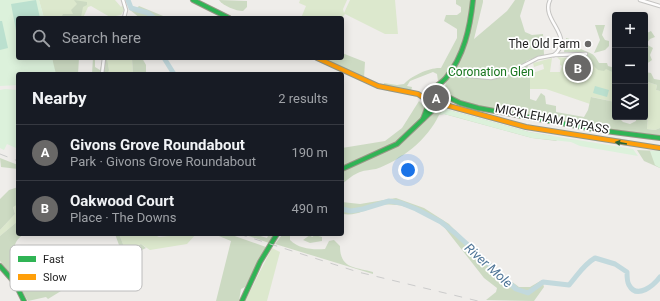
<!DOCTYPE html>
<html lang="en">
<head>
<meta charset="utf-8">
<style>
	body { margin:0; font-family:Roboto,sans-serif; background:#20242c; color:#f1f3f6 }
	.controls { position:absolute; right:12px; top:12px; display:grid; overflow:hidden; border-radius:4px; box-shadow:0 2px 10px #0003 }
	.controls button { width:36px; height:36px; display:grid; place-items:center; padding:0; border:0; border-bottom:1px solid #363941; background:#171b24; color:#f1f3f6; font:20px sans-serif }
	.you { position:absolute; left:408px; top:170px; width:14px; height:14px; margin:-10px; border:3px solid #fff; border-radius:50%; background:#1a73e8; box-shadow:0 0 0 6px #1a73e833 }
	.badge { display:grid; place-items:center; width:26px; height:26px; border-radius:50%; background:#696867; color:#fff; font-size:13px; font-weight:700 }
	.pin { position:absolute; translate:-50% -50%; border:2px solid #fff; box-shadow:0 1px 4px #0006 }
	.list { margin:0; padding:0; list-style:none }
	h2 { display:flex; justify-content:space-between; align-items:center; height:52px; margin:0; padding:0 16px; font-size:17px }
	h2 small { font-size:13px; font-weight:400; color:#9ea1a6 }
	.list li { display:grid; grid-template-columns:26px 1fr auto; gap:12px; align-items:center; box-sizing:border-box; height:56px; padding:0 16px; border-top:1px solid #363941 }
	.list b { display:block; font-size:15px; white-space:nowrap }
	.list p { margin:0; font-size:13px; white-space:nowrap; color:#9ea1a6 }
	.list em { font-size:13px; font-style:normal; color:#9ea1a6 }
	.icon { flex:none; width:22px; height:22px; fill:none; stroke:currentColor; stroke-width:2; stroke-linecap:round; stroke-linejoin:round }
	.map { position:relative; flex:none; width:660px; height:301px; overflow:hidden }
	.search { position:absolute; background:#171b24; box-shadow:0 2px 10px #0003; left:16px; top:16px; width:328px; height:44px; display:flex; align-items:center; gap:10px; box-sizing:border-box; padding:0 14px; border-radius:4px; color:#9ea1a6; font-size:15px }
	.panel { position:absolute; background:#171b24; box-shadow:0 2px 10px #0003; left:16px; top:72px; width:328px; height:164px; border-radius:4px }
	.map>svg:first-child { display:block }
</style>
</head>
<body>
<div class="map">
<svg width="660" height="301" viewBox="0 0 660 301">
	<rect width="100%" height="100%" fill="#efedea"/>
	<g fill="#dce8cd">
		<polygon points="39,0 115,0 121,7 123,5 124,10 121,15 110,17 91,6 88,7 83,18 44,18"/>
		<polygon points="300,0 347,0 343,9 344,13 350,0 395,0 398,34 385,34 345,14 342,18 301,18 306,6 299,3"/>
		<path d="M557,57L568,58L567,64L573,71L579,72L582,64L572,59V57H585C592,68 606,65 615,73V102L592,97L590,104L546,89H530V74L544,69L543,64L534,67L533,63L552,58L550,72H560L562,66L560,65V60Z"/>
		<polygon points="107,58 132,58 133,74 108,74 109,70"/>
		<polygon points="645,81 657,85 656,90 660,91 660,128 655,130 647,129 648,115 645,112"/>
		<circle cx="436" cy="97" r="6"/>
		<polygon points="18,204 18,221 0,236 0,230 15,214 13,206"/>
		<polygon points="119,234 153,234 159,237 169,236 171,234 196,234 187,244 150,250 141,244 126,252"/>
		<polygon points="272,248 280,252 267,301 245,301"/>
	</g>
	<g fill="#ccdac2">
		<polygon points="74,0 87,2 87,5 83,7 81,17 61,18 63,14 73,14 71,10 77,4"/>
		<path d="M219,0L247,1V7L243,11C236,11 223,6 219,0Z"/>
		<path d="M456,0H471C469,20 459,74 438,81L437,74L433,72L410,81L407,86L412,87L411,91L383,85L384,83L397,85L404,84C411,76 430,67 441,68L457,38V29L444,21L446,15H457L461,12V7L456,4Z"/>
		<path d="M475,0H483V2L474,39L507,11L515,0H525L520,16L525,32L532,35L543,34L544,55L526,61L530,74V99L536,101L541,93L545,96L546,104L556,106V112L584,117L588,110L591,97L615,102V117H618L623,122L630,124L636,121V117H645L646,112L648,115L647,129L655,130L660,128V135C614,131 568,122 523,114C503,110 473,107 454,99C446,96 444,89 446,81L462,53Z"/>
		<polygon points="139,6 168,18 140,18 130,10 137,8"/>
		<polygon points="595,25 605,25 602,35 605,40 609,41 609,46 605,50 594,53 600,40"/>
		<polygon points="651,31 655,37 650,39 646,44 653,48 650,55 652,60 645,65 645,34"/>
		<path d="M566,38C572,39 576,45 581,49C590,54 593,51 599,63H607L608,66L615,68V73L606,69L604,71L598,70L592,64H588L581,52H564Z"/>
		<polygon points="342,53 365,62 364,78 320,58 342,58"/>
		<polygon points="52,58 79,58 78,74 54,74"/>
		<polygon points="93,58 95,58 95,67 100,70 103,58 107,58 109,70 108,74 92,74"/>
		<polygon points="132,58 142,58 146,65 146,74 133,74"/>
		<polygon points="645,72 651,73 654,79 660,80 660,91 656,90 657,85 645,81"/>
		<path d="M419,101L424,106V112L430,114L445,109L529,132L553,136L557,141L532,138L444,114L439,115C427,140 402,160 376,169C371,170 365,170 360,172C354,174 347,180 342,184V148L385,141L402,128Z"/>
		<polygon points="637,150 660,151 660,168 644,161"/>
		<polygon points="0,158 18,165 18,169 1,167"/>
		<polygon points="18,187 18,204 13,207 15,214 0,230 0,199 9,190"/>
		<path d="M396,198L424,208L449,224L484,261L519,287H530L542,280L544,287L534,301L486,300L496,292L497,288L484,278L444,227C428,213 399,200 378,206C363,210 358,216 342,214V202L360,204Z"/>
		<path d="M18,221V234H24C1,249 27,266 31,284L39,287H55L123,256L115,234H119L126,252L141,244L146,248L92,274L91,281L74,283L48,299L46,297L28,301L16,281L0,261V236Z"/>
		<polygon points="214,234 229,234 266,247 245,287 241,289 239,301 216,301 231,241"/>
		<polygon points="243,234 254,234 267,238 269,234 274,234 269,243"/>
		<path d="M286,234L290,235V240C299,249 313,250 325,249L329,241L334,240L340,246C340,269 355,267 373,272V274L275,244L282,235Z"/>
		<polygon points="310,235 312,237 315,235 322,237 322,241 310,243 303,240"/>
	</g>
	<g fill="#dcf1db">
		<polygon points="0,0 39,0 44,18 18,18 18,58 52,58 56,74 18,74 18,85 0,86"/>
		<polygon points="5,89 18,90 18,143 16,148 7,144 4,150 0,148 0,90"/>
		<polygon points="445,109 529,132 633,149 638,156 580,146 571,142 532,138 456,117 444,114 439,115"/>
		<polygon points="650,151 660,151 660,168 655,165"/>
	</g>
	<g fill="#bbe0cf">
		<polygon points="36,0 40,18 18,18 18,41 11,4"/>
		<polygon points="0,21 2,21 8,48 0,50"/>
		<polygon points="595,86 609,90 607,97 593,93"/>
	</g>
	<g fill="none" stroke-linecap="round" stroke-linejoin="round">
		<g stroke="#c2d9dd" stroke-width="5">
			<polyline points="128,0 131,8 148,13 154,18"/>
			<polyline points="164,58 174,74"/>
			<path d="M342,209L351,211L363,209L389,201L401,203L416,209L441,222L455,233L508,282L516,289L528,293L543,282L569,285C578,275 583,265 595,258L615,264L627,272C627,276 627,282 629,285C637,300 654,285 660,277"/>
		</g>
		<g stroke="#c5c4c2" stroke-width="4.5">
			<g id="street">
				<polyline points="123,0 126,10 124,18"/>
				<path d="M550,0C540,20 576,37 554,55"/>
				<polyline points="640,0 660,6"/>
				<polyline points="102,74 104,58"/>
				<polyline points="449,74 491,78 507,74 538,58 554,55 586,54"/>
			</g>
		</g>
		<g stroke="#969784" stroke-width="6">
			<g id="fast">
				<polyline points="193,0 229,18"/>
				<path d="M433,89C441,89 444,93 444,100L440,105L434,106L429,103L428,94C433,87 441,84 446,78C464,56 470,28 473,0"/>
				<polyline points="444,95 460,103 478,108 605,131 660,138"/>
				<polyline points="423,119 429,103"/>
				<polyline points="342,169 397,144 437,106"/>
				<polyline points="0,266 15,283 24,301"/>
				<polyline points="242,301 260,262 277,234"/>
			</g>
		</g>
		<g stroke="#969784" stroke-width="6">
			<g id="slow">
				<polyline points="317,58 378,86 418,94 427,100"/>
				<polyline points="442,104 526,127 660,148"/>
			</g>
		</g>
		<use href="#street" stroke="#fdfcfc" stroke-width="2.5"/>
		<use href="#fast" stroke="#30b455" stroke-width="4"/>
		<use href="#slow" stroke="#ff9f0a" stroke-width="4"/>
		<g stroke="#cbcbcb" stroke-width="1" stroke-dasharray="8 8" stroke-linecap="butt">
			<polyline points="0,154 18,161"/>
			<polyline points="239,234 358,272 478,301"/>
		</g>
	</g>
	<defs><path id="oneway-solid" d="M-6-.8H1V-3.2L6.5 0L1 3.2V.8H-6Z"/></defs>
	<use fill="#286338" href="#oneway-solid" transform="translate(621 143) rotate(-171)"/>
	<circle fill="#696867" stroke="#fff" stroke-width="1.5" cx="588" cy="44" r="4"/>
	<g text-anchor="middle" stroke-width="3.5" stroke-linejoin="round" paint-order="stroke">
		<g font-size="12" fill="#212121" stroke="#fff" text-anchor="end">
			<text x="580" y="48">The Old Farm</text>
		</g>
		<g font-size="12" fill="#19751f" stroke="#fff">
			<text x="491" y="76">Coronation Glen</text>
		</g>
		<g font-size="12" fill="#212121" stroke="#fff">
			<text transform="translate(552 119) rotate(11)" y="4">MICKLEHAM BYPASS</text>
		</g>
		<g font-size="13" font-style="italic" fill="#507698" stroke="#fff">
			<text transform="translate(489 265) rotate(42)" y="5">River Mole</text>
		</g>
	</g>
	<rect x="10" y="245" width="132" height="46" rx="6" fill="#fff" stroke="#bcbcbc" stroke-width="1"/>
	<rect x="18" y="256" width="18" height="6" fill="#30b455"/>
	<rect x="18" y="274" width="18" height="6" fill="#ff9f0a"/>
	<g font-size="11" fill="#212121">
		<text x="43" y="263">Fast</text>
		<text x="43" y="281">Slow</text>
	</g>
</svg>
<div class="controls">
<button>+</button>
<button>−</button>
<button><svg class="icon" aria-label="layers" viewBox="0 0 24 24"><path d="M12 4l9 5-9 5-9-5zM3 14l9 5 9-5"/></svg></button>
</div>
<div class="you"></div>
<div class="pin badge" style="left:436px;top:98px">A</div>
<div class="pin badge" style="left:578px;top:68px">B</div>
<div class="search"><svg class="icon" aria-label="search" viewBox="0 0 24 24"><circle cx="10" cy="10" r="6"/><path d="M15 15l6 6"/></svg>Search here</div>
<section class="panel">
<h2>Nearby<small>2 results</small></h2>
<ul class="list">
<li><span class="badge">A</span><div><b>Givons Grove Roundabout</b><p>Park · Givons Grove Roundabout</p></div><em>190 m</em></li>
<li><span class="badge">B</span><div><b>Oakwood Court</b><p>Place · The Downs</p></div><em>490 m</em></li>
</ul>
</section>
</div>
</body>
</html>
